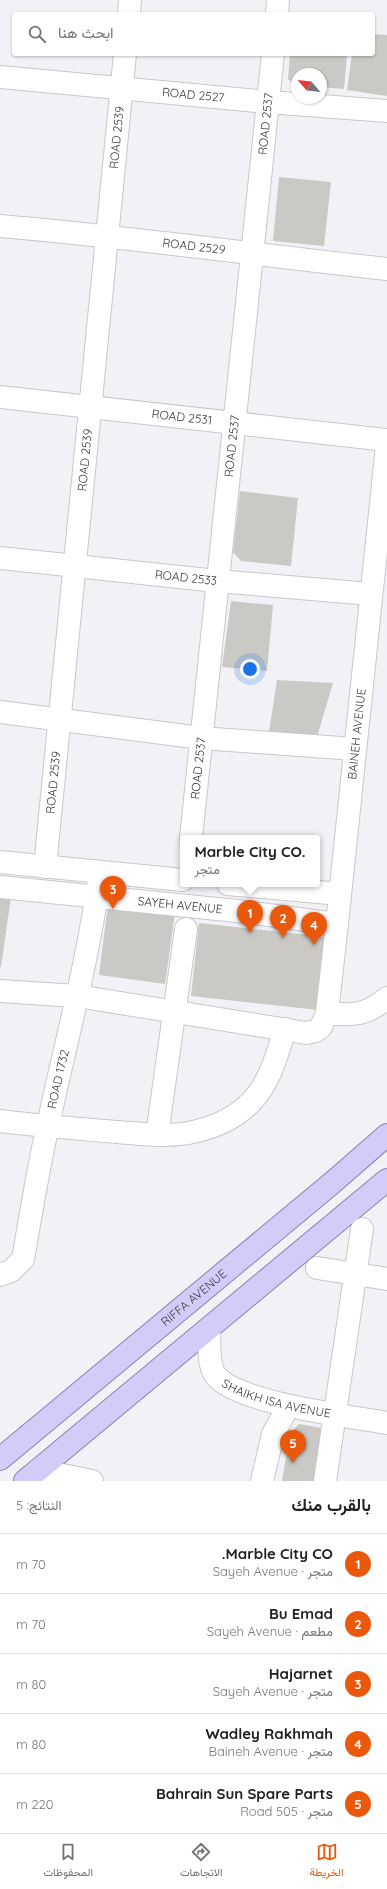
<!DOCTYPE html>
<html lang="ar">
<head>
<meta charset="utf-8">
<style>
	body { margin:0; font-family:Quicksand,Vazirmatn,sans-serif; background:#f6f6f6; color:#202124; direction:rtl }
	.compass { position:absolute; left:291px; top:68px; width:36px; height:36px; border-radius:50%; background:#fff; box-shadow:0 1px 3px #0004; rotate:298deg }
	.you { position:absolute; left:250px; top:669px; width:14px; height:14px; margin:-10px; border:3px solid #fff; border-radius:50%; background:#1a73e8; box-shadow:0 0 0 6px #1a73e833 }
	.badge { display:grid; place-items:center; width:26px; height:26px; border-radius:50%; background:#ea580c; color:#fff; font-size:13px; font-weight:700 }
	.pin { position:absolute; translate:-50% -33px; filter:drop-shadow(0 1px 2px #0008) }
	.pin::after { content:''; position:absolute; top:21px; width:14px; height:12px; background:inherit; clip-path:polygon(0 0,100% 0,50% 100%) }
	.popup { position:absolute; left:180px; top:835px; width:140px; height:52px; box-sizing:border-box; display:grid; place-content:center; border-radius:4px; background:#fff; filter:drop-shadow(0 1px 3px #0005); font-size:13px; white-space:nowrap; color:#757577 }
	.popup b { font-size:15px; color:#202124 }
	.popup::after { content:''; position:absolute; left:50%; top:100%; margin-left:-8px; border:8px solid transparent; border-top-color:#fff }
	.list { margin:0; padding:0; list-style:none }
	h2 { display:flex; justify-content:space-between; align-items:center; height:52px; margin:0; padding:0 16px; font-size:17px }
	h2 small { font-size:13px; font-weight:400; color:#757577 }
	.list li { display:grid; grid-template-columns:26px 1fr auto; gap:12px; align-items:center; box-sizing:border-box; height:60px; padding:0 16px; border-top:1px solid #e0e0e0 }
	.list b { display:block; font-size:15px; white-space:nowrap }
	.list p { margin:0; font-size:13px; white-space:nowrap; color:#757577 }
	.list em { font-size:13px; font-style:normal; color:#757577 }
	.icon { flex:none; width:22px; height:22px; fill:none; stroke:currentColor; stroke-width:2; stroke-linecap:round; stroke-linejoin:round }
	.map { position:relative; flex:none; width:387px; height:1481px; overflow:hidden; direction:ltr }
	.search { position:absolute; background:#fff; box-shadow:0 1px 3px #0004; left:12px; right:12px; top:12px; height:44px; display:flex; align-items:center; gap:10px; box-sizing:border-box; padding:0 14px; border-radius:4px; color:#757577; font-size:15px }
	.sheet { height:352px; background:#fff }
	nav { display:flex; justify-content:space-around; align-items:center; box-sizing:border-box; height:56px; border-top:1px solid #e0e0e0; background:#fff; font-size:11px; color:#757577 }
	nav a { display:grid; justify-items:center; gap:2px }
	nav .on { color:#ea580c }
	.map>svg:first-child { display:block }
</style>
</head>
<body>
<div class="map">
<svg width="387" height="1481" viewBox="0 0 387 1481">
	<rect width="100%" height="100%" fill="#f2f1f6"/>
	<g fill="#cac9c5">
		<polygon points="373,34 387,35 387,96 347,90 352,54 373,54"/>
		<polygon points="290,54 347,54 344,89 321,87 321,74 297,74 297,85 293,84 288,79"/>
		<polygon points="279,177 331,182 324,246 273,241"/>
		<polygon points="240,491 298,498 291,566 241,561 233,552"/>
		<polygon points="231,601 273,605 267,671 222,667"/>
		<polygon points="277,680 333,683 317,737 269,732"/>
		<polygon points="0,896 11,897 1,967 0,967"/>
		<polygon points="108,904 175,913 165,984 99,975"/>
		<polygon points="199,923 326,937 318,1010 191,996"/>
		<polygon points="299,1424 322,1428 313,1481 282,1481 290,1433"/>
	</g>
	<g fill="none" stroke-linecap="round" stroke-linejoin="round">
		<g stroke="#c8c7cc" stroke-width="24">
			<g id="minor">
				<polyline points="129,14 130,0"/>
				<polyline points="277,14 278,0"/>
				<path id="s1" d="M0,77L268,102L387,111"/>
				<path id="s2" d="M0,226C129,237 258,255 387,269"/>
				<path id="s3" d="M0,397L387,440"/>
				<path id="s4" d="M0,558L217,581L371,594"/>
				<polyline points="0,712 201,738 355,749"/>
				<path id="s5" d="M191,838L273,54"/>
				<path id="s6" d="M45,867L125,54"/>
				<polyline points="0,991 77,996 306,1033 316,1031 321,1027 327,1013 337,924"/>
				<path d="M327,1013C354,1016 366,1015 387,998"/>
				<path d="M0,1121C39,1126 79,1129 118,1132C144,1134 172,1138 197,1131C218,1126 235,1118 250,1103C270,1083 277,1055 285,1029"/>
				<polyline points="157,1135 186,929"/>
				<polyline points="317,1268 387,1279"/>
				<path id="s7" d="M0,1275L11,1271L23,1259C31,1214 38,1169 48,1125C66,1041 89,957 100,872"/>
				<polyline points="38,1470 92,1481"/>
				<polyline points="262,1481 273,1434 288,1407"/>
				<polyline points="325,1481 362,1229"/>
			</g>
		</g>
		<g stroke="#c8c7cc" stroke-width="24">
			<g id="tertiary">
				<polyline points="0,862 183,880"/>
				<polyline points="228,884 340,894"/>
				<path id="s8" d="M0,887L237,911L337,924L387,446"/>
				<path id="s9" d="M209,1330C210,1343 207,1367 217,1377C242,1404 349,1416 387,1423"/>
			</g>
		</g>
		<g stroke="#8981b2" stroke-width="24">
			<g id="primary">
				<path id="s10" d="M0,1459L332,1183L387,1135"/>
				<polyline points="25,1481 387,1180"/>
			</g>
		</g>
		<use href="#minor" stroke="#fff" stroke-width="22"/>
		<use href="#tertiary" stroke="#fff" stroke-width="22"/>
		<use href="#primary" stroke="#d3cbf8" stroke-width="22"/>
	</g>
	<g text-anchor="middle" stroke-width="4" stroke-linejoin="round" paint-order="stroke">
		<g font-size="12" fill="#383739" stroke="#fff">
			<text dy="4" stroke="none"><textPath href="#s1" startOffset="194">ROAD 2527</textPath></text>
			<text dy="4" stroke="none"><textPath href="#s5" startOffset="718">ROAD 2537</textPath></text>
			<text dy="4" stroke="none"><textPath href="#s6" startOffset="733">ROAD 2539</textPath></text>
			<text dy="4" stroke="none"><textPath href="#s2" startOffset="195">ROAD 2529</textPath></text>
			<text dy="4" stroke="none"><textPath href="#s3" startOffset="183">ROAD 2531</textPath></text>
			<text dy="4" stroke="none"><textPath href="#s5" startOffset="394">ROAD 2537</textPath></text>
			<text dy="4" stroke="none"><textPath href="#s6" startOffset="409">ROAD 2539</textPath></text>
			<text dy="4" stroke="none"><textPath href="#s4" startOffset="187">ROAD 2533</textPath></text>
			<text dy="4" stroke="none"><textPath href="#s8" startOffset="530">BAINEH AVENUE</textPath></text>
			<text dy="4" stroke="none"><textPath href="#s5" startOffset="70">ROAD 2537</textPath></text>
			<text dy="4" stroke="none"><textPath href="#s6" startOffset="85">ROAD 2539</textPath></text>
			<text dy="4" stroke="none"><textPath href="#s8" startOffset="181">SAYEH AVENUE</textPath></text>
			<text dy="4" stroke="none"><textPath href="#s7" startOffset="212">ROAD 1732</textPath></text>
			<text dy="4" stroke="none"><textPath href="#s10" startOffset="252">RIFFA AVENUE</textPath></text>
			<text dy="4" stroke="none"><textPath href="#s9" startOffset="113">SHAIKH ISA AVENUE</textPath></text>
		</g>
	</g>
</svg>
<svg class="compass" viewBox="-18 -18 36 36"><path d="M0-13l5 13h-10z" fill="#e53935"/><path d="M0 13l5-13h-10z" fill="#757577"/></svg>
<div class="you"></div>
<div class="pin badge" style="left:250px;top:933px">1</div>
<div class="popup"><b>Marble City CO.</b>متجر</div>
<div class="pin badge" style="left:283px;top:938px">2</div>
<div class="pin badge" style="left:113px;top:909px">3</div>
<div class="pin badge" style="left:314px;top:945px">4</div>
<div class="pin badge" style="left:293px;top:1463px">5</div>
<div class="search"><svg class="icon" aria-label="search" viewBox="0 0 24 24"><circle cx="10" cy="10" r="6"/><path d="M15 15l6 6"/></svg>ابحث هنا</div>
</div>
<section class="sheet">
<h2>بالقرب منك<small>النتائج: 5</small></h2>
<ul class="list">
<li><span class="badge">1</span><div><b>Marble City CO.</b><p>متجر · Sayeh Avenue</p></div><em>70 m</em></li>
<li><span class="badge">2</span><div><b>Bu Emad</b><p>مطعم · Sayeh Avenue</p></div><em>70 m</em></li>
<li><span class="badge">3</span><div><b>Hajarnet</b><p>متجر · Sayeh Avenue</p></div><em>80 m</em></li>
<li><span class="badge">4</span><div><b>Wadley Rakhmah</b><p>متجر · Baineh Avenue</p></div><em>80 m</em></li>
<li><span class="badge">5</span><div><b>Bahrain Sun Spare Parts</b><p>متجر · Road 505</p></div><em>220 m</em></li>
</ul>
</section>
<nav>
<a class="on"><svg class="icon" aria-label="map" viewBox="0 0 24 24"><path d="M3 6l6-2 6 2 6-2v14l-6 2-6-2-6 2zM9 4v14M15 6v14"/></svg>الخريطة</a>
<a><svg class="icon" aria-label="directions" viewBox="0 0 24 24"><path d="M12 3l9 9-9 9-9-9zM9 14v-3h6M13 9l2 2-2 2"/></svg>الاتجاهات</a>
<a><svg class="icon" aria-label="saved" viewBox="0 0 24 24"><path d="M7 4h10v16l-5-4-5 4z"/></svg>المحفوظات</a>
</nav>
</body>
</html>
